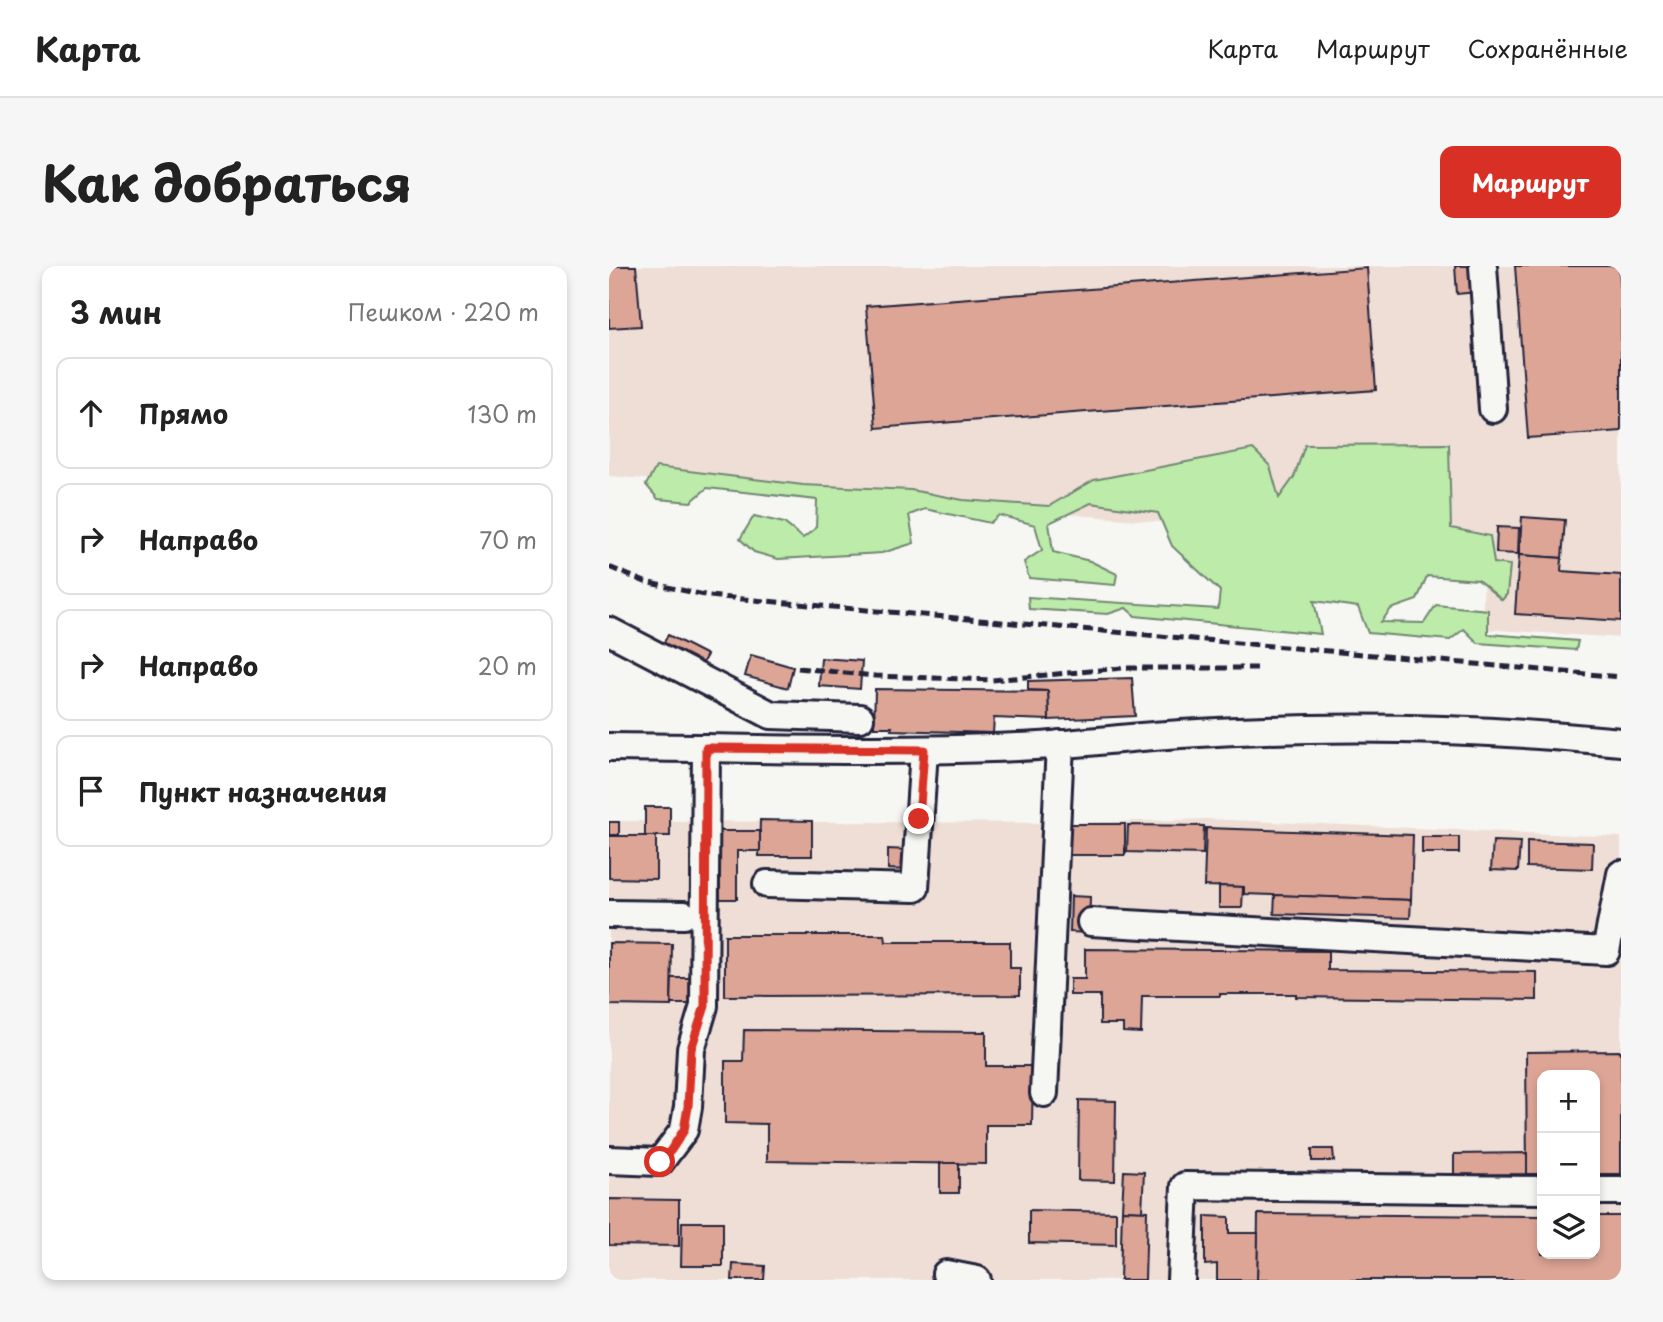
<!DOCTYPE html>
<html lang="ru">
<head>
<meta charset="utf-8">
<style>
	body { margin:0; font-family:"Playpen Sans",sans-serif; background:#f6f6f6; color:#222 }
	.controls { position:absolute; right:21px; bottom:21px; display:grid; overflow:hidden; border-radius:14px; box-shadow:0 4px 10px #0003 }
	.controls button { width:63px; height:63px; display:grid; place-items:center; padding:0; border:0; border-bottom:2px solid #e0e0e0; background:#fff; color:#222; font:35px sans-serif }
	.stop { position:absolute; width:21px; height:21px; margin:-16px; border:5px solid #d93025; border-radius:50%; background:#fff }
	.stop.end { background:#d93025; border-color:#fff; box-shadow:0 2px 7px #0008 }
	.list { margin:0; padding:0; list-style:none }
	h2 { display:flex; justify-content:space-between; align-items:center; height:91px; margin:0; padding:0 28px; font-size:30px }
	h2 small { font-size:23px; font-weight:400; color:#767676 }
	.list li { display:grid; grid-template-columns:46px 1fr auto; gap:21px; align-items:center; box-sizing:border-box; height:112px; margin:0 14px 14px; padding:0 14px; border:2px solid #e0e0e0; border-radius:14px }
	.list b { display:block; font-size:26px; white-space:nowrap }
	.list em { font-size:23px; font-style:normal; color:#767676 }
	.icon { flex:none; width:38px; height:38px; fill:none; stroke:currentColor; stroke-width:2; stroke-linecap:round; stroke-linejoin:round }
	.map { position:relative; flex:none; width:1012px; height:1014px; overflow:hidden; border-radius:14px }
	header { display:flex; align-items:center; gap:42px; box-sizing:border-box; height:98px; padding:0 35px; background:#fff; border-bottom:2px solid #e0e0e0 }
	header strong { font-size:33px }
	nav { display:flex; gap:38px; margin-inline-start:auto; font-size:24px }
	.intro { display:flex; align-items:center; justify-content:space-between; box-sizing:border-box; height:168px; padding:0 42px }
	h1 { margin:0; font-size:49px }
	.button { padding:18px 32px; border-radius:14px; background:#d93025; color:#fff; font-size:24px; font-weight:700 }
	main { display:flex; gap:42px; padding:0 42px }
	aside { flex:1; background:#fff; border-radius:14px; box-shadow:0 4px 10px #0003 }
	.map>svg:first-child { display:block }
</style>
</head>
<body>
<header>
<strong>Карта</strong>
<nav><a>Карта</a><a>Маршрут</a><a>Сохранённые</a></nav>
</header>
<div class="intro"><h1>Как добраться</h1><a class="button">Маршрут</a></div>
<main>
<aside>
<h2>3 мин<small>Пешком · 220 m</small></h2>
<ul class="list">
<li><svg class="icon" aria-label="ahead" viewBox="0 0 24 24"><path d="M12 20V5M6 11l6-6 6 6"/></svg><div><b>Прямо</b></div><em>130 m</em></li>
<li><svg class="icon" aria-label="right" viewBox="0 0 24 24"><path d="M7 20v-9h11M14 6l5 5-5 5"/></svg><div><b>Направо</b></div><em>70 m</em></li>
<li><svg class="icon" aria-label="right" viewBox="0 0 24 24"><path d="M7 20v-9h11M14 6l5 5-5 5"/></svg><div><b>Направо</b></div><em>20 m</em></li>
<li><svg class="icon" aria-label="arrive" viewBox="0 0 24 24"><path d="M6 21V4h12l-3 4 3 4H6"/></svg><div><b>Пункт назначения</b></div></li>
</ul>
</aside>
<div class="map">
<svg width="1012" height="1014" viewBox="0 0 1012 1014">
	<rect width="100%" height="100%" fill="#f6f6f2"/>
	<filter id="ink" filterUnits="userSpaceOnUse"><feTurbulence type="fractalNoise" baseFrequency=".0143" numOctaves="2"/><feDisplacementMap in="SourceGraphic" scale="14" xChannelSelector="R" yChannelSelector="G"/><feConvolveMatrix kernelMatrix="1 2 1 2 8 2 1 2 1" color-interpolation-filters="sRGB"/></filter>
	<g filter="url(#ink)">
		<g fill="#eeded6" fill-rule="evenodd">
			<polygon points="0,0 1012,0 1012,372 873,363 876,283 0,210"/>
			<path d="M598,553L1012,571V1014H0V555L464,557ZM933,809H986V988H933Z"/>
		</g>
		<polygon fill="#bdeba9" stroke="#708672" stroke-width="2" points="840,178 842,262 881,270 885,297 901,299 898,328 893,334 869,314 818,310 808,334 782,343 772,356 815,357 827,339 879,344 879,368 969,375 967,384 869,377 855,363 841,374 759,367 749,341 705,335 712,368 526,350 517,342 499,348 420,343 419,331 609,343 611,325 563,280 549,247 482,237 440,257 444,286 481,295 508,308 506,319 420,312 415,296 433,284 426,259 390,249 381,257 316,243 300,249 305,277 273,287 169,293 145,286 131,273 145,250 175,257 194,272 207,262 208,234 98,222 82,236 49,233 37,219 47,201 194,219 302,224 354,234 440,240 485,214 644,183 661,200 670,232 685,211 696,179"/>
		<g fill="#dda596" stroke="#22223b" stroke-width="2">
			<polygon points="0,0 27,0 32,60 0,62"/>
			<polygon points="846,0 866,0 868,26 848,28"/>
			<polygon points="906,0 1010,0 1012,30 1012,165 919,172"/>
			<polygon points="758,2 767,124 267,162 257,40"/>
			<polygon points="913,251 956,254 953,292 910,289"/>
			<polygon points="888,261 910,262 909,288 887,287"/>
			<polygon points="910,289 953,292 952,305 1012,309 1012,355 906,348"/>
			<polygon points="59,369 98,389 80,420 42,399"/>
			<polygon points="142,389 184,401 179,422 136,410"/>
			<polygon points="212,392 253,395 251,423 210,420"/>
			<polygon points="523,412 526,450 440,454 439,425 419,424 419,415"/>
			<polygon points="266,423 439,425 440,454 385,452 384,467 282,464 283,461 265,461"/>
			<rect x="36" y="541" width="25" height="29"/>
			<polygon points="151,554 203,555 203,590 150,590"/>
			<rect x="0" y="556" width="10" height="13"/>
			<rect x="460" y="558" width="56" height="31"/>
			<polygon points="519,559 595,560 594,588 518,586"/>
			<polygon points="597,562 804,569 802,634 635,628 635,621 595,620"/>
			<polygon points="111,565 151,565 151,585 128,585 128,633 111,633"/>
			<polygon points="0,570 47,570 47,613 0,612"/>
			<rect x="813" y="571" width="37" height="16"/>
			<polygon points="884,575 911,576 909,605 882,604"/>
			<polygon points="918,575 984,577 983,603 918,601"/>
			<polygon points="279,583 299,584 298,604 279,603"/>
			<polygon points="610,620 634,621 633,642 610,642"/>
			<polygon points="666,629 802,634 801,652 665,648"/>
			<polygon points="462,630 481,631 480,667 461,666"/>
			<polygon points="116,669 276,669 277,676 401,676 401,702 411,702 411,729 116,730"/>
			<polygon points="0,677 63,678 62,740 0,739"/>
			<polygon points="476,683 719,685 719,704 928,706 928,734 687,731 687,728 611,728 611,730 533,730 532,767 514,766 514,758 491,758 491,729 461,729 461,713 476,713"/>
			<polygon points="63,712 84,712 83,738 62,738"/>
			<polygon points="135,764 377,766 377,800 424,800 423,859 377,859 377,898 158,895 158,858 116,857 116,795 134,795"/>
			<polygon points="1012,785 1012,908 986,908 986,809 933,809 933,908 918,908 917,786"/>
			<polygon points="470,834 507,835 506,915 469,914"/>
			<polygon points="703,883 724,883 725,895 703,895"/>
			<polygon points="918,887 918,908 845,909 845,888"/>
			<rect x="331" y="897" width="19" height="30"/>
			<polygon points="515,905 535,906 533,945 513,944"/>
			<polygon points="0,933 70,934 70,980 0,979"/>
			<polygon points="420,944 507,946 507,979 420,977"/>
			<polygon points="513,944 538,945 536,1014 511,1014"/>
			<polygon points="649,948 933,950 933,988 986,988 986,950 1012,950 1012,1014 648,1014"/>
			<polygon points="596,950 620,951 620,967 649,967 648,1014 608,1014 608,998 596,999"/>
			<polygon points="73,956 114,956 114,1000 72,1000"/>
			<polygon points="124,998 156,1000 155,1014 123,1014"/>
		</g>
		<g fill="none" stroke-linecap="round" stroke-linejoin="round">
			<g stroke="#22223b" stroke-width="32">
				<g id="minor">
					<polyline points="874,0 884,143"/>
					<polyline points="0,365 162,449 251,452"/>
					<path d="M0,481C136,482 272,487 408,481C463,479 518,471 572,468C718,459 866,461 1012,476"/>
					<polyline points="158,618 306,622 315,484"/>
					<polyline points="0,648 75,649"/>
					<polyline points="482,656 997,685 1012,608"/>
					<polyline points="435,827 451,478"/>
					<polyline points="0,894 51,896 75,864 79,841 82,783 95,740 97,482"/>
					<polyline points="986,925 1012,925"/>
					<polyline points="337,1008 368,1014"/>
					<polyline points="572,1014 576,920 933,924"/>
				</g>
			</g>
			<use href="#minor" stroke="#f6f6f2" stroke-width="26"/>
			<g stroke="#22223b" stroke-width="5" stroke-dasharray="10 5" stroke-linecap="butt">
				<polyline points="0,301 36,316 100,330 1012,411"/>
				<polyline points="189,402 266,410 383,414 513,402 651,402"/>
			</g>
		</g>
	</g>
	<g fill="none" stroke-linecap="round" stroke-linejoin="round" filter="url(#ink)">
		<polyline stroke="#d93025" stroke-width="9" points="51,896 62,884 75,864 79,841 82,783 96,740 97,482 315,484 310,553"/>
	</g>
</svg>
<div class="controls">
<button>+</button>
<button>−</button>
<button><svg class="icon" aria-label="layers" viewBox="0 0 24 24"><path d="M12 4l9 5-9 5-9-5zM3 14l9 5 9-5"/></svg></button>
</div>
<div class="stop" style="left:51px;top:896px"></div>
<div class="stop end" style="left:310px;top:553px"></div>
</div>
</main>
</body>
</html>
